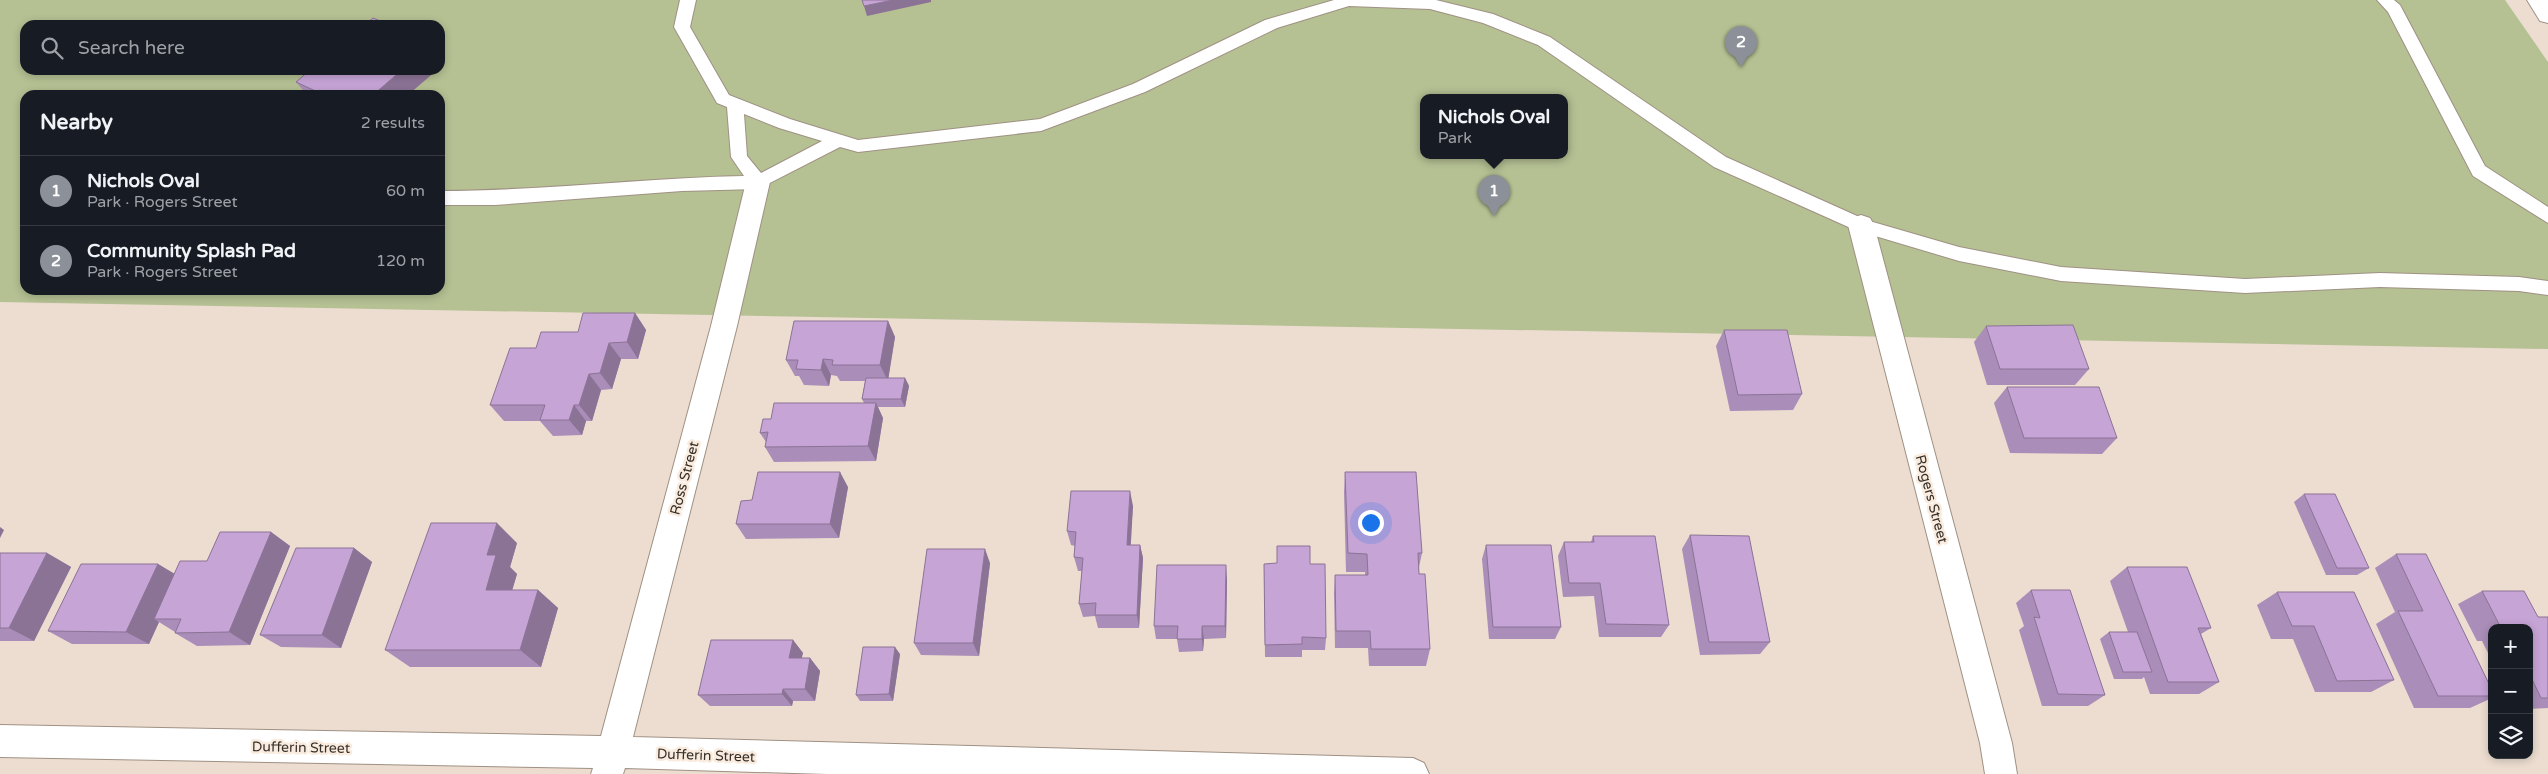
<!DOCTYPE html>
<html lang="en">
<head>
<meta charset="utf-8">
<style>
	body { margin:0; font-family:"Varela Round",sans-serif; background:#20242c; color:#f1f3f6 }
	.controls { position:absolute; right:15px; bottom:15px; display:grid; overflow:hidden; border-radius:10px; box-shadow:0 2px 8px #0003 }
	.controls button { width:45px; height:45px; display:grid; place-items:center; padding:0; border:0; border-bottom:1px solid #363941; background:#171b24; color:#f1f3f6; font:25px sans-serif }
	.you { position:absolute; left:1370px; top:522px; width:18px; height:18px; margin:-12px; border:4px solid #fff; border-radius:50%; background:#1a73e8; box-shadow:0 0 0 8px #1a73e833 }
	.badge { display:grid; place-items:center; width:32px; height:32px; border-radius:50%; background:#8c9099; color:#fff; font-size:16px; font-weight:700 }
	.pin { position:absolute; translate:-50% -41px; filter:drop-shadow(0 1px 2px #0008) }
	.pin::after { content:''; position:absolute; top:26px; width:18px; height:15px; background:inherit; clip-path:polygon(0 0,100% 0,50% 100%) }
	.popup { position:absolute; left:1420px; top:94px; width:148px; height:65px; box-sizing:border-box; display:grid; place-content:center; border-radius:10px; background:#171b24; filter:drop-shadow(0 1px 4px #0005); font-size:16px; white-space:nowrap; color:#9ea1a6 }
	.popup b { font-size:19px; color:#f1f3f6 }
	.popup::after { content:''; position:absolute; left:50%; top:100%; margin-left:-10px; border:10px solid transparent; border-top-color:#171b24 }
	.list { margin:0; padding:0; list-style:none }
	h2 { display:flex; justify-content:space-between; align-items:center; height:65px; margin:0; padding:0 20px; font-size:21px }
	h2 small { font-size:16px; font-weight:400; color:#9ea1a6 }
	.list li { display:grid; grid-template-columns:32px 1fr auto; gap:15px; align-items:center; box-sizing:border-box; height:70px; padding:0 20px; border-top:1px solid #363941 }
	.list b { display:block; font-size:19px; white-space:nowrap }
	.list p { margin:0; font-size:16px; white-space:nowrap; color:#9ea1a6 }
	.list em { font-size:16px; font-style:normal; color:#9ea1a6 }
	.icon { flex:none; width:28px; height:28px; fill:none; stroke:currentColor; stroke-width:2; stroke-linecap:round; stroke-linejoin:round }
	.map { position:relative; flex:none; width:2548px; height:774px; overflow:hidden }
	.search { position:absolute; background:#171b24; box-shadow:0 2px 8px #0003; left:20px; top:20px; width:425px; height:55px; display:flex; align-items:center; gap:12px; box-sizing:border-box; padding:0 18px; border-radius:15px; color:#9ea1a6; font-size:19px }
	.panel { position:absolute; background:#171b24; box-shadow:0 2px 8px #0003; left:20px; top:90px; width:425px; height:205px; border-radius:15px }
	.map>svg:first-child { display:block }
</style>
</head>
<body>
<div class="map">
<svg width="2548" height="774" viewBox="0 0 2548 774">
	<rect width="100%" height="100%" fill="#ecddd0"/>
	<path fill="#b5c093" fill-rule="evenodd" d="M0,0H2505L2548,62V349L0,302ZM25,25H440V70H25ZM25,95H440V290H25ZM1424,97H1564V155H1424Z"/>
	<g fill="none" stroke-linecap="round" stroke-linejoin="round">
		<g stroke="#9f9184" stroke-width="2">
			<g id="service">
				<path d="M680,0H696L690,27L729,95L790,119L858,140L1040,119L1133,84L1265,20L1334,0H1436L1493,14L1550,37L1726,157L1866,220L1959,247L2061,267L2245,279L2380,273L2519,277L2548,281V295L2519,291L2380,287L2245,293L2061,281L1959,261L1855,230L1714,167L1538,45L1483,23L1430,9L1349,6L1277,28L1145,92L1041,131L858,152L840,147L758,189L682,191L495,205H440V191C541,191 642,178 744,176L731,157L727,107L717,103L674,27ZM744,114L779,128L822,141L761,173L747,156Z"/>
				<polygon points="2377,0 2394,0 2400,5 2485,166 2548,207 2548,223 2473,176 2388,12"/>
			</g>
		</g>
		<g stroke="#9f9184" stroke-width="2">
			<g id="minor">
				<polygon points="758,172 767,175 770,182 737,326 633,737 1413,758 1424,763 1429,774 827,774 625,768 623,774 591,774 593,768 0,757 0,725 601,736 711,326 746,182 749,175"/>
				<polygon points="1861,215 1870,218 1874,225 2012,743 2017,774 1985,774 1980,743 1848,225 1852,218"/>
			</g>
		</g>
		<g stroke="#9f9184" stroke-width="2">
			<polygon id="secondary" points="2527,0 2548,0 2548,23 2540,21"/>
		</g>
		<use href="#service" fill="#fff" fill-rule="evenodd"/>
		<use href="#minor" fill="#fff" fill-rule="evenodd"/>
		<use href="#secondary" fill="#fff" fill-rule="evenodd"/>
	</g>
	<g fill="#aa8db8">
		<polygon points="296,82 408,95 307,95"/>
		<polygon points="635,313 646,330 638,359 621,359 612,389 601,390 592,421 586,421 582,435 553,436 540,421 504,421 490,405 536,348"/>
		<polygon points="888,321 895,337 888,378 905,378 909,386 905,407 878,407 883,418 876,461 774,462 765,447 766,442 760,433 771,419 864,403 862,399 865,381 840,381 837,376 831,375 829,386 804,385 799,376 795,376 786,360"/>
		<polygon points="1986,326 2089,369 2075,385 1987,385 1974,342"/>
		<polygon points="1724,330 1802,394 1793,410 1730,411 1716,346"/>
		<polygon points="2007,387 2117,438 2102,454 2010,453 1994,403"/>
		<polygon points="1345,472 1422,553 1419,567 1419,574 1430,649 1426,666 1369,666 1368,648 1335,648 1334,593 1335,575 1365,575 1365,572 1346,572 1344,492"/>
		<polygon points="848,487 839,538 746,539 736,524 752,500"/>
		<polygon points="2304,494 2369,568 2357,575 2326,575 2294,502"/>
		<polygon points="1133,506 1130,545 1140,545 1143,558 1139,628 1098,628 1095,616 1083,617 1079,604 1082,571 1078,571 1074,557 1075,546 1071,545 1067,531"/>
		<polygon points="271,532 290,546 250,645 197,646 175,633 175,632 159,622 149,644 72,644 48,631 158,564 174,574 207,561"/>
		<polygon points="1690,535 1770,642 1760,654 1700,655 1682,549"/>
		<polygon points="1593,536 1669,625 1661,637 1599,637 1594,596 1563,597 1558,556 1564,542 1591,542"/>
		<polygon points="517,543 510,567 517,574 512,590 538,590 558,608 541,667 410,667 385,650"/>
		<polygon points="1486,545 1561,627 1555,639 1489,639 1482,559"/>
		<polygon points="354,548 372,562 341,648 281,647 260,635"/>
		<polygon points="0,553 47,553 71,567 34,641 0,641"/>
		<polygon points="2396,554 2492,690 2492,698 2470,708 2414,708 2376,624 2395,612 2375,568"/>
		<polygon points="990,563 979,656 921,655 914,643"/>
		<polygon points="1264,564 1310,564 1326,638 1325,650 1302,650 1302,657 1265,657"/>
		<polygon points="2127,567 2211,628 2201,634 2219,682 2199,694 2150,694 2144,677 2142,679 2114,679 2100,639 2109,632 2128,632 2110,581"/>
		<polygon points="1227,579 1226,638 1204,639 1203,651 1179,652 1177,639 1156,639 1154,626"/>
		<polygon points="2031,590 2105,695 2088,706 2042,706 2019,630 2024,626 2016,603"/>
		<polygon points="2482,591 2538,617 2548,617 2548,708 2529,709 2529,628 2492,628 2492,661 2482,641 2477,641 2458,604"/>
		<polygon points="2277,592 2394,680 2371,692 2315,692 2293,639 2271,639 2257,605"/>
		<polygon points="793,640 803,653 801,658 810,658 820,671 815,701 793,701 792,706 710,706 698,695"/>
		<polygon points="900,654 893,701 860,701 856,695"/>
	</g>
	<g fill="#8b7396">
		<polygon points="893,0 931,0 931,2 867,16 864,6"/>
		<polygon points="440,55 445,62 440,67"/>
		<polygon points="402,70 437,70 408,95 373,95"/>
		<polygon points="635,313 646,330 638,359 627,342"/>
		<polygon points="888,321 895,337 888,381 880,365"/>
		<polygon points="609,343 621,359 612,389 600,373"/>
		<polygon points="823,359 831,375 829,386 821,370"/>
		<polygon points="589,374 601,390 592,421 579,405"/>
		<polygon points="905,378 909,386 905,407 901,399"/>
		<polygon points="876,403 883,418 876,461 868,446"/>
		<polygon points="574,405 586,421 582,435 569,420"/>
		<polygon points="840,472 848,487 839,538 830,524"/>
		<polygon points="1130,491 1133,506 1130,559 1127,545"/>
		<polygon points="497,523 517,543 510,567 517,574 507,608 486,590 487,555"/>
		<polygon points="0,527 4,530 0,538"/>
		<polygon points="271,532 290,546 250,645 229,632"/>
		<polygon points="1140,545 1143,558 1139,628 1137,615"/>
		<polygon points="354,548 372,562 341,648 322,635"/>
		<polygon points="985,549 990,563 979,656 973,643"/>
		<polygon points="47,553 71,567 34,641 9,628"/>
		<polygon points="158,564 180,577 154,619 159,622 149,644 126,632"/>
		<polygon points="1226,565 1227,579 1226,638 1225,626"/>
		<polygon points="538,590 558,608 541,667 520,650"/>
		<polygon points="1202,626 1204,639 1203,651 1202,639"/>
		<polygon points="793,640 803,653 799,670 789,658"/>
		<polygon points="895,647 900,654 893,701 889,694"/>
		<polygon points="810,658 820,671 815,701 805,689"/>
		<polygon points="783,689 793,701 792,706 782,694"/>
	</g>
	<g fill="#c6a4d6" stroke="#8b7396">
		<polygon points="862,0 893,0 864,6"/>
		<polygon points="373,18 390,25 365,25"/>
		<polygon points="310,70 402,70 373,95 324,95 296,82"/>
		<polygon points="583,313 635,313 627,342 609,343 600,373 589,374 579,405 574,405 569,420 540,420 545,405 490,405 510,348 536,348 541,332 578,332"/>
		<polygon points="794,321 888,321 880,365 832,365 833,360 823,359 821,370 796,369 798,360 786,360"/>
		<polygon points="2073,325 2089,369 2000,369 1986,326"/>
		<polygon points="1724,330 1787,330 1802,394 1738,395"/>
		<polygon points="866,378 905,378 901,399 862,399"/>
		<polygon points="2007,387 2099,387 2117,438 2024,438"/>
		<polygon points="774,403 876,403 868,446 765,447 768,432 760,433 763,419 771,419"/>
		<polygon points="758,472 840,472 830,524 736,524 741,501 752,500"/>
		<polygon points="1345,472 1416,472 1422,553 1418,553 1419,574 1425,574 1430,649 1371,649 1370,631 1336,631 1335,575 1368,575 1367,554 1348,553"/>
		<polygon points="1071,491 1130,491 1127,545 1140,545 1137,615 1095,615 1096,603 1079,604 1083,558 1074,557 1076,532 1067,531"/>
		<polygon points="2304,494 2335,494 2369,568 2337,568"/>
		<polygon points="431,523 497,523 487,555 496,555 486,590 538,590 520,650 385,650"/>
		<polygon points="220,532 271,532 229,632 175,633 181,619 154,619 180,561 207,561"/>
		<polygon points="1690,535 1749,536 1770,642 1709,642"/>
		<polygon points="1593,536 1655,536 1669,625 1606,624 1600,583 1569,583 1564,542 1594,542"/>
		<polygon points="1486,545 1551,545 1561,627 1493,627"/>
		<polygon points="1277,546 1310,546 1310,564 1325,564 1326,638 1302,637 1302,644 1265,645 1264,564 1277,563"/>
		<polygon points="296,548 354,548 322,635 260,635"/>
		<polygon points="927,549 985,549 973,643 914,643"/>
		<polygon points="0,553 47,553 9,628 0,628"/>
		<polygon points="2396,554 2426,554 2492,690 2492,696 2438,696 2398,611 2423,611"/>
		<polygon points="81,564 158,564 126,632 48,631"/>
		<polygon points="1157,565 1226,565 1225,626 1202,626 1202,639 1177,639 1178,626 1154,626"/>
		<polygon points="2127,567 2187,567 2211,628 2198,628 2219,682 2168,682"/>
		<polygon points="2031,590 2070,590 2105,695 2058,694 2034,617 2040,618"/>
		<polygon points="2482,591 2524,591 2538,617 2548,617 2548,698 2541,698 2529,673 2529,628 2501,628"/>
		<polygon points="2277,592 2354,592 2394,680 2337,681 2314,626 2292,626"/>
		<polygon points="2109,632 2137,632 2152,672 2123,672"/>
		<polygon points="711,640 793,640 789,658 810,658 805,689 783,689 782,694 698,695"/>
		<polygon points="863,647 895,647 889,694 856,695"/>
	</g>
	<g text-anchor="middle" stroke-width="5" stroke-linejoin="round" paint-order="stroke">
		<g font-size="14" fill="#342f29" stroke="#f9ebdd">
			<text transform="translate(684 478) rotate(-75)" y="5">Ross Street</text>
			<text transform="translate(1932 499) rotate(75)" y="5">Rogers Street</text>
			<text transform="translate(301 747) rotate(1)" y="5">Dufferin Street</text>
			<text transform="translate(706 755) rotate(2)" y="5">Dufferin Street</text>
		</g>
	</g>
</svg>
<div class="controls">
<button>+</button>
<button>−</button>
<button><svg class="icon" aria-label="layers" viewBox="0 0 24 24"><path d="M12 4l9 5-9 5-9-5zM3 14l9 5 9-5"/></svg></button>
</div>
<div class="you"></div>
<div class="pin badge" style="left:1494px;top:216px">1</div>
<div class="popup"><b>Nichols Oval</b>Park</div>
<div class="pin badge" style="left:1741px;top:67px">2</div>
<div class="search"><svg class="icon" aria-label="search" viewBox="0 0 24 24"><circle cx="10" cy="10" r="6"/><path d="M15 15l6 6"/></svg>Search here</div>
<section class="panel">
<h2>Nearby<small>2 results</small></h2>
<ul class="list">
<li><span class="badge">1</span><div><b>Nichols Oval</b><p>Park · Rogers Street</p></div><em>60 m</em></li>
<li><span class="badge">2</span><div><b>Community Splash Pad</b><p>Park · Rogers Street</p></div><em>120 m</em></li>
</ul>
</section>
</div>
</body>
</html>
